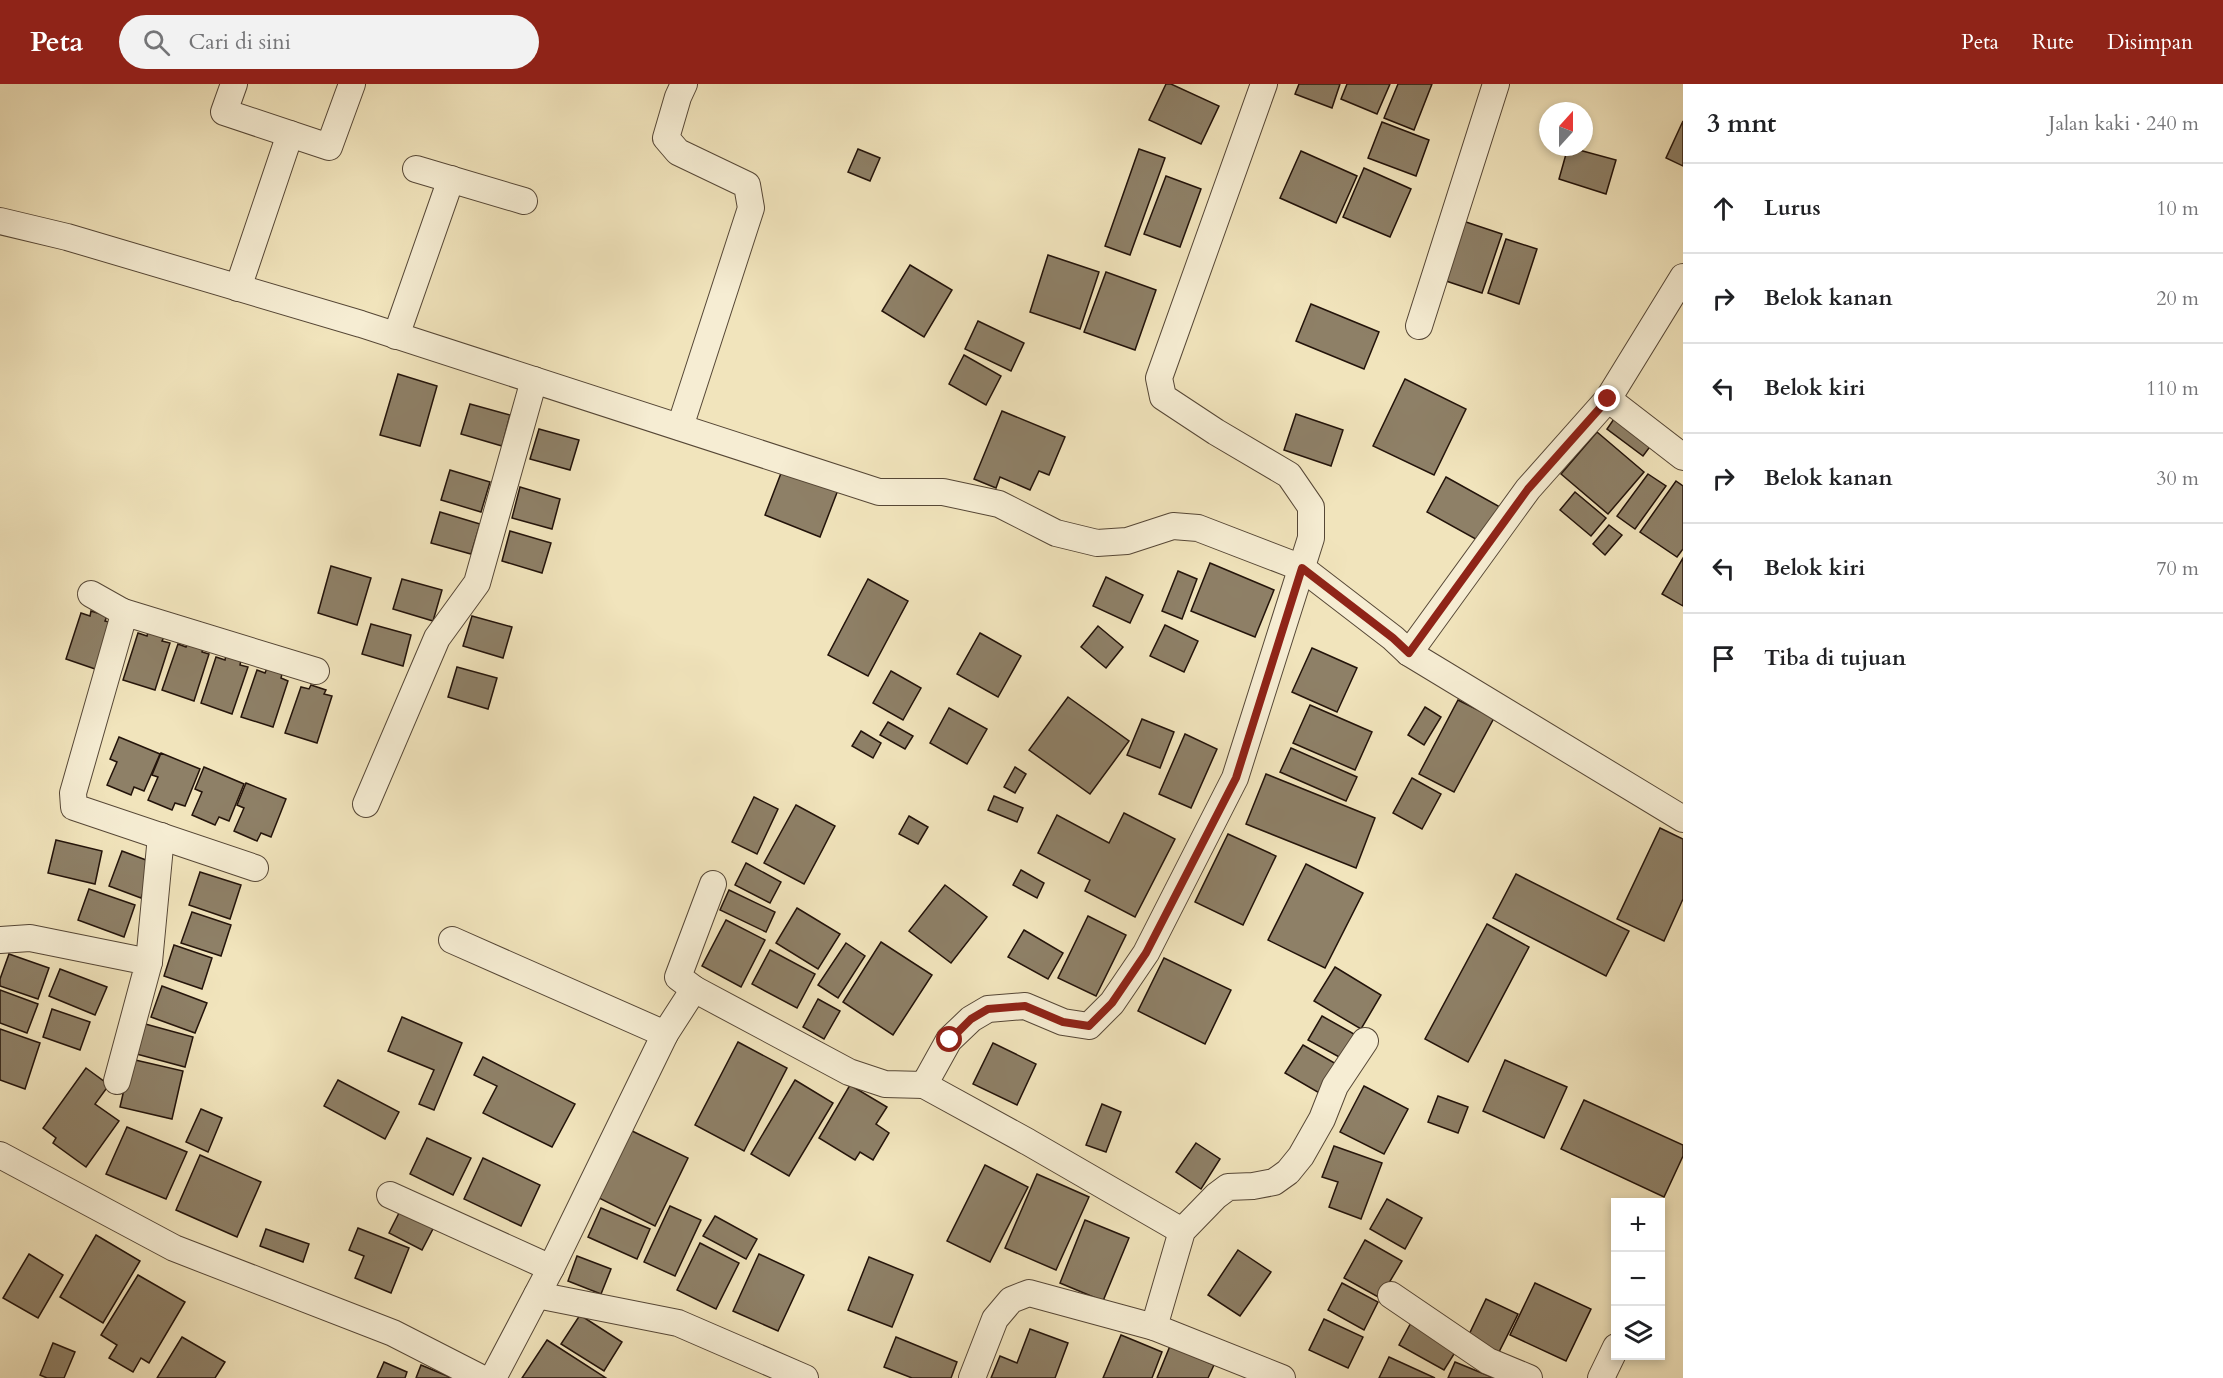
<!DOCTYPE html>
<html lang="id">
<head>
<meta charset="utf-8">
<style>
	body { margin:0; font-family:Cardo,serif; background:#f2f2f2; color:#202124 }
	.controls { position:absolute; right:18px; bottom:18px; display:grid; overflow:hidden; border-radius:0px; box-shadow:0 3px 9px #0003 }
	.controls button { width:54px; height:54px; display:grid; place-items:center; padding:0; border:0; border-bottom:2px solid #e0e0e0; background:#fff; color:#202124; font:30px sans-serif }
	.compass { position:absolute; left:1539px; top:18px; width:54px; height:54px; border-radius:50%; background:#fff; box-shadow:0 3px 9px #0003; rotate:21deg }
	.stop { position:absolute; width:18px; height:18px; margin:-14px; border:4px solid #8f2418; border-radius:50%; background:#fff }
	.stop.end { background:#8f2418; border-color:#fff; box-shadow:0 2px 6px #0008 }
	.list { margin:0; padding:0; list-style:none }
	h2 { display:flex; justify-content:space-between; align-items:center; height:78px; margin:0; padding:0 24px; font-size:26px }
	h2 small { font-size:20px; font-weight:400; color:#757577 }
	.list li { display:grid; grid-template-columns:39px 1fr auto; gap:18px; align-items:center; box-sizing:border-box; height:90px; padding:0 24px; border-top:2px solid #e0e0e0 }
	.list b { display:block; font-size:22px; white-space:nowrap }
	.list em { font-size:20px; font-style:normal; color:#757577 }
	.icon { flex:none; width:33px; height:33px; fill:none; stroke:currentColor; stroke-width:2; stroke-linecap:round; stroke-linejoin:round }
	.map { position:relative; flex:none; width:1683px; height:1294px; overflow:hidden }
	header { display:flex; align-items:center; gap:36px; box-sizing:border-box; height:84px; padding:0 30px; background:#8f2418; color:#fff }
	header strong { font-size:28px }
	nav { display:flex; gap:33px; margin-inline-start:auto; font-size:21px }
	.search { width:420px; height:54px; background:#f2f2f2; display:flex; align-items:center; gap:15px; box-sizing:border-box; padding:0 21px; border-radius:33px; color:#757577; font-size:22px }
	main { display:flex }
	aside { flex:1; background:#fff }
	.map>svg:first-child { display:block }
</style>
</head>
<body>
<header>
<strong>Peta</strong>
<div class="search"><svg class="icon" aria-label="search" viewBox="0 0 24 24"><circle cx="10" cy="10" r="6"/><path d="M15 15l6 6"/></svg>Cari di sini</div>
<nav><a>Peta</a><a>Rute</a><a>Disimpan</a></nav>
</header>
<main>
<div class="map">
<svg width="1683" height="1294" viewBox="0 0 1683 1294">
	<rect width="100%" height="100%" fill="#f1e4bc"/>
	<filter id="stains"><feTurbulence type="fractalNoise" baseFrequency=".00333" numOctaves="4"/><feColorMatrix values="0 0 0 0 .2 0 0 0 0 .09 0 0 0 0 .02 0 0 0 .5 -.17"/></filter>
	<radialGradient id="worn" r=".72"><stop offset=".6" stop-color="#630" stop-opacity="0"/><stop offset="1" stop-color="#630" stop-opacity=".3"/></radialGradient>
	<g fill="#8e8067" stroke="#23130a" stroke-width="1.5">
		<polygon points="1166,0 1171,0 1219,22 1201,60 1149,36"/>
		<polygon points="1299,0 1340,0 1332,24 1295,10"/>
		<polygon points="1347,0 1390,0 1377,30 1341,15"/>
		<polygon points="1398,0 1432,0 1414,46 1384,34"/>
		<polygon points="1683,37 1683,82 1666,74"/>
		<polygon points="1382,38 1429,56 1416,92 1368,74"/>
		<polygon points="1568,63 1616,76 1606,110 1559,95"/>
		<polygon points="858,65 880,74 870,97 848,88"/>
		<polygon points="1139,65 1165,74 1130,171 1105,162"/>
		<polygon points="1301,67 1357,92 1336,139 1280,114"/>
		<polygon points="1364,84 1411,105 1390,153 1343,133"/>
		<polygon points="1166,92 1201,105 1180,163 1144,150"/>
		<polygon points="1460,136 1502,150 1482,209 1440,195"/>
		<polygon points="1506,155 1537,165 1519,220 1488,209"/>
		<polygon points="1048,171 1099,188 1080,245 1030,228"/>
		<polygon points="910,181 952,206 924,253 882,227"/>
		<polygon points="1106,188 1156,206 1135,266 1084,248"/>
		<polygon points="1311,220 1379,248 1364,285 1296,257"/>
		<polygon points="978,237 1024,259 1011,287 965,265"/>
		<polygon points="964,271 1001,292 986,321 949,300"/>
		<polygon points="398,290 437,302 420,362 380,351"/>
		<polygon points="1405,295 1466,325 1434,391 1373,362"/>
		<polygon points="470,320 510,331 502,362 461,350"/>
		<polygon points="1002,327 1065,353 1049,391 1039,387 1030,406 1000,393 996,404 974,395"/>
		<polygon points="1296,330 1343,346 1331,382 1284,366"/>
		<polygon points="1616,332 1652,360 1643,372 1607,345"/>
		<polygon points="539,345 579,356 570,386 530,375"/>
		<polygon points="1597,348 1644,388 1608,430 1561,390"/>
		<polygon points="783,384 838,406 820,453 765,431"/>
		<polygon points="450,386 490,398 481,428 441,416"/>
		<polygon points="1648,390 1666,402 1635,445 1617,432"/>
		<polygon points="1446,393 1500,423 1481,458 1427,428"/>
		<polygon points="1676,397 1683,402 1683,465 1677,473 1640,448"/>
		<polygon points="520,403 560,415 552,445 512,434"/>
		<polygon points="1575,408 1606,434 1591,452 1560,426"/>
		<polygon points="440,428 480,440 471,470 431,459"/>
		<polygon points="1609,441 1622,451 1605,471 1593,460"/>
		<polygon points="510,447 551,459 542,489 502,477"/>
		<polygon points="1683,474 1683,522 1662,510"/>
		<polygon points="1210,479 1274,506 1255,553 1191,527"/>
		<polygon points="331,482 371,494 357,541 318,529"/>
		<polygon points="1178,487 1197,495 1182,535 1162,527"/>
		<polygon points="1106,493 1143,511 1130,539 1093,522"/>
		<polygon points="402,495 442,506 433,537 393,525"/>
		<polygon points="868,495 908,517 868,592 828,571"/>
		<polygon points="91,527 107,532 105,537 113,539 98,586 66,575 81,529 90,532"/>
		<polygon points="472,532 512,543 503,574 463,562"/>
		<polygon points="371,540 411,551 403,582 362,570"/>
		<polygon points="1165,541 1198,557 1184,588 1150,572"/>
		<polygon points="1098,542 1123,563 1106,584 1081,563"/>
		<polygon points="148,548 164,553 162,557 170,559 155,606 123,596 138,549 147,552"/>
		<polygon points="980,549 1021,572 998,613 957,590"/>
		<polygon points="188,559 203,563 202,568 209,570 194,617 162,606 178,560 186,563"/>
		<polygon points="1312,564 1357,584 1337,628 1292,608"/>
		<polygon points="226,571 241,576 240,581 248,583 232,630 201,619 216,573 225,576"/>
		<polygon points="457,583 497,594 488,625 448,613"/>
		<polygon points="267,584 282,590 281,594 288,597 273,643 241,633 257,586 265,589"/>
		<polygon points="891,587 921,604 903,636 873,619"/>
		<polygon points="311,601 326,606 324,610 332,612 317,659 285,649 301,603 309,605"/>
		<polygon points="1068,613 1129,657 1090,710 1029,666"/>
		<polygon points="1458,616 1494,634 1454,708 1419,690"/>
		<polygon points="1310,621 1372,648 1355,686 1293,659"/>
		<polygon points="1425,623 1441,633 1424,661 1408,651"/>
		<polygon points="949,624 987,645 967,680 930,659"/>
		<polygon points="1142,635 1174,648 1160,684 1127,671"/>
		<polygon points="888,638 913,652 905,665 880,651"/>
		<polygon points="861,647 881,659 873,674 852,662"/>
		<polygon points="1185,650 1217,665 1191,724 1159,710"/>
		<polygon points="119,653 160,670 144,707 134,703 131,711 107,701 117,678 110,675"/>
		<polygon points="1291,664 1357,693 1346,717 1280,688"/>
		<polygon points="161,669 200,685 185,722 175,719 172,726 148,716 158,693 152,691"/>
		<polygon points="204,683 244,700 229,737 219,733 215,741 192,731 202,708 195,705"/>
		<polygon points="1015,683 1026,690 1015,709 1004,703"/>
		<polygon points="1266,690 1375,734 1356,784 1246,740"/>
		<polygon points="1412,694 1441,710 1422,745 1393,729"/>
		<polygon points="246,699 286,715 271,753 261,749 257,757 234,747 244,724 237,721"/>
		<polygon points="994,712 1023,724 1017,738 988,726"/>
		<polygon points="754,713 778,725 757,770 732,758"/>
		<polygon points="796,721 835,742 804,800 764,779"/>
		<polygon points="1124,729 1175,755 1135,833 1085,807 1090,796 1038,769 1057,731 1109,759"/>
		<polygon points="909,732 928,743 918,760 899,750"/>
		<polygon points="1660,744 1683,755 1683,815 1664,857 1617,835"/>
		<polygon points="1228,750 1276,772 1243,841 1195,818"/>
		<polygon points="56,756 102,767 95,800 48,789"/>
		<polygon points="122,767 154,779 141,814 109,802"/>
		<polygon points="746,779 781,798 770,819 735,801"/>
		<polygon points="1306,780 1363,809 1325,884 1268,856"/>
		<polygon points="1021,786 1044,799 1037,814 1013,801"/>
		<polygon points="200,788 241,801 230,835 189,821"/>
		<polygon points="1516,790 1629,847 1606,892 1493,834"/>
		<polygon points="945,801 987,833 951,879 909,847"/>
		<polygon points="89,805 135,821 124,853 78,836"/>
		<polygon points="729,806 775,828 766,848 720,826"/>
		<polygon points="797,824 840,850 818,885 776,859"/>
		<polygon points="192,828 231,841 221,872 181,859"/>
		<polygon points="1088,832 1126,851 1096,912 1058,894"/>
		<polygon points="726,836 765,856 741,903 702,882"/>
		<polygon points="1487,840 1529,863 1468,978 1425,955"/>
		<polygon points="1024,846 1063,869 1048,895 1008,873"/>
		<polygon points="881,858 932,891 893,951 843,918"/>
		<polygon points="846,859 865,872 838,914 818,901"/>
		<polygon points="174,861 212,874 202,905 164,892"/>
		<polygon points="770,866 815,890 797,924 752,900"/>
		<polygon points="9,870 49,884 38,915 0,902 0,895"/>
		<polygon points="1164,874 1231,906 1205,960 1138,927"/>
		<polygon points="1335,883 1381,911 1361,945 1314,917"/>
		<polygon points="60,885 107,903 95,931 49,912"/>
		<polygon points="162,902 207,919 195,949 151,933"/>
		<polygon points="0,906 38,920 27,949 0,939"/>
		<polygon points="818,915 840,927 824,955 803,943"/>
		<polygon points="52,925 90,938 80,966 43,953"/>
		<polygon points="1322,932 1354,950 1341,974 1308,956"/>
		<polygon points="402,933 462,959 434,1026 419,1020 434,986 388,967"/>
		<polygon points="138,938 193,953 185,983 129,968"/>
		<polygon points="0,945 40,959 25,1005 0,996"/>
		<polygon points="738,958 787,984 744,1067 695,1041"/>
		<polygon points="993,959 1036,980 1017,1021 973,1000"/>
		<polygon points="1303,961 1338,981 1321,1010 1285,989"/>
		<polygon points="483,973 575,1020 552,1063 483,1029 497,1002 474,991"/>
		<polygon points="131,975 183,987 172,1035 120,1023"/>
		<polygon points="1505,976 1567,1003 1544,1054 1483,1027"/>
		<polygon points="86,984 109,1001 95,1020 119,1037 86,1083 53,1059 56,1054 43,1044"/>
		<polygon points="338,996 399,1028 385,1055 324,1022"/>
		<polygon points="795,996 833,1019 789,1092 751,1070"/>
		<polygon points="850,1001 887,1023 876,1040 889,1049 873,1076 860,1068 855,1076 819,1054"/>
		<polygon points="1364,1002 1408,1025 1384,1070 1340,1048"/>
		<polygon points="1438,1012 1468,1023 1458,1049 1428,1038"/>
		<polygon points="1584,1016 1683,1061 1683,1072 1664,1113 1561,1065"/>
		<polygon points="1102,1020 1121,1028 1106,1068 1086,1061"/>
		<polygon points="201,1025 222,1034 208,1068 186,1058"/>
		<polygon points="127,1043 187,1068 166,1115 106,1090"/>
		<polygon points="628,1045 688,1074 655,1142 595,1112"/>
		<polygon points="427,1054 471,1074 453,1111 410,1090"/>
		<polygon points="1196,1059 1220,1075 1201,1105 1176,1088"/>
		<polygon points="1334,1062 1382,1079 1361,1135 1329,1123 1338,1098 1322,1093"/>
		<polygon points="200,1071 261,1098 237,1153 176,1126"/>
		<polygon points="483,1074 540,1101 521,1142 464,1115"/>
		<polygon points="985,1081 1028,1103 990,1178 947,1157"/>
		<polygon points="1037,1090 1089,1113 1056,1186 1005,1164"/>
		<polygon points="1387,1115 1422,1134 1405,1165 1370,1145"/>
		<polygon points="670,1122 701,1136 675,1192 644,1178"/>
		<polygon points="402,1123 436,1139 422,1166 389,1149"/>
		<polygon points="601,1124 650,1145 637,1175 588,1153"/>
		<polygon points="715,1132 757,1155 746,1175 703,1152"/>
		<polygon points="1085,1136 1129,1154 1103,1217 1060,1199"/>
		<polygon points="358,1144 409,1164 391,1209 355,1194 364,1172 349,1166"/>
		<polygon points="266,1145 309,1160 303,1178 260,1162"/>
		<polygon points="96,1151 140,1177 103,1239 60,1213"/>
		<polygon points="1365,1156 1402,1177 1380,1214 1344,1194"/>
		<polygon points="700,1159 739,1179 716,1225 677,1206"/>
		<polygon points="1238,1166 1271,1188 1240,1232 1208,1211"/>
		<polygon points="29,1170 63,1191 38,1234 3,1214"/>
		<polygon points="759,1170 804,1191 778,1247 733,1227"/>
		<polygon points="577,1172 611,1185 601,1210 568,1197"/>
		<polygon points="869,1173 913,1191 892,1243 848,1226"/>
		<polygon points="138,1191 185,1218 149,1279 141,1274 133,1288 109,1274 117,1261 101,1251"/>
		<polygon points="1342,1199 1378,1218 1364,1246 1328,1226"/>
		<polygon points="1535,1199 1591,1225 1566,1277 1510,1251"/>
		<polygon points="1486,1215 1518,1230 1496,1274 1465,1259"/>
		<polygon points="580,1231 622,1258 604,1287 561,1260"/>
		<polygon points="1324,1235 1363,1253 1348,1284 1309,1266"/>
		<polygon points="1413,1235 1459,1262 1444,1286 1399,1261"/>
		<polygon points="1030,1245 1068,1259 1055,1294 991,1294 1000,1272 1017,1279"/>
		<polygon points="1121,1251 1162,1268 1152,1294 1103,1294"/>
		<polygon points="182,1253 225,1278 215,1294 157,1294"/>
		<polygon points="896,1253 957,1278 951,1294 912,1294 884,1283"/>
		<polygon points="547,1256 606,1294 522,1294"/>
		<polygon points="53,1259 75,1268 64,1294 47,1294 40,1291"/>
		<polygon points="1170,1262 1214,1281 1208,1294 1157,1294"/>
		<polygon points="1389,1273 1435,1294 1379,1294"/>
		<polygon points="384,1278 407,1288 405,1294 377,1294"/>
		<polygon points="1455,1278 1494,1294 1448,1294"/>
		<polygon points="421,1281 452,1294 416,1294"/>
	</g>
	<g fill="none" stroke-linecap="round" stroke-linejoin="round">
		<g stroke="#564736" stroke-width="28">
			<g id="street">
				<polyline points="234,0 224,28 329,63 352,0"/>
				<polyline points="416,85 524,117"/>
				<polyline points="0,137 67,153 361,240 879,408 943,408 999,420 1056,449 1097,459 1127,457 1173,442 1198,444 1302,484 1393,554 1409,569 1683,735"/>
				<polyline points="238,204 290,50"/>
				<polyline points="1419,242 1496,0"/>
				<polyline points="396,252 451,95"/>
				<polyline points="1608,315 1683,373"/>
				<polyline points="680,343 751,124 747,101 678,68 666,54 678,13 684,0"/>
				<polyline points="91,510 123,528"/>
				<polyline points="1409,569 1528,405 1608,315 1683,193"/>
				<polyline points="366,720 437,554 477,499 534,296"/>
				<polyline points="255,784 74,723 73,709 123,534 123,528 316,587"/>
				<polyline points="713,800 678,893 694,905 849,988 885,1000 924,1001 949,956 971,935 988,925 1025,922 1063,938 1089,942 1112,919 1146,869 1235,694 1311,454 1311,423 1289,391 1216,348 1163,313 1159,294 1264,0"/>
				<polyline points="0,856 30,854 149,878 117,997"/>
				<polyline points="452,856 665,950"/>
				<polyline points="149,878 161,752"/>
				<polyline points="924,1001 1028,1058 1182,1147"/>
				<polyline points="0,1071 174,1164 393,1249 481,1294"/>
				<polyline points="390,1111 551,1184"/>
				<polyline points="537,1211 678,1239 805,1294"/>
				<polyline points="1391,1211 1488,1277 1529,1294"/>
				<polyline points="1154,1243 1182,1147 1216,1112 1228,1103 1253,1102 1274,1098 1288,1088 1301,1072 1322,1035 1335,1002 1365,957"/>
				<polyline points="493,1294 551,1184 665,950 694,905"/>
				<polyline points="972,1294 995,1235 1011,1216 1029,1209 1154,1243 1282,1294"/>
				<polyline points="1601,1294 1616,1263"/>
			</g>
		</g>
		<use href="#street" stroke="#f6edd3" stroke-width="26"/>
	</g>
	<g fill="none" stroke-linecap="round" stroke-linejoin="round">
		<polyline stroke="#8f2418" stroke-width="8" points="950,956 971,935 988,925 1025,922 1063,938 1089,942 1112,919 1146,869 1236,694 1302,484 1393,554 1409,569 1528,405 1608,315"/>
	</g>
	<rect width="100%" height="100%" filter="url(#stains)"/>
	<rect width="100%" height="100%" fill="url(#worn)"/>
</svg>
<div class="controls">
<button>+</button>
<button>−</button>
<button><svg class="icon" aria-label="layers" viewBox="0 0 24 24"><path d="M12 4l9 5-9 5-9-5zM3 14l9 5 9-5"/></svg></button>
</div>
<svg class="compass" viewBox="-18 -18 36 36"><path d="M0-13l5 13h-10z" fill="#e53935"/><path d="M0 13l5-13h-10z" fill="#757577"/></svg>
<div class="stop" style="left:950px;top:956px"></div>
<div class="stop end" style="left:1608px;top:315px"></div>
</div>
<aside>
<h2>3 mnt<small>Jalan kaki · 240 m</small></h2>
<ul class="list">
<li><svg class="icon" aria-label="ahead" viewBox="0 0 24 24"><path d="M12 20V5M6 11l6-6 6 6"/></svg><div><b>Lurus</b></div><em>10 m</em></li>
<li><svg class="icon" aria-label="right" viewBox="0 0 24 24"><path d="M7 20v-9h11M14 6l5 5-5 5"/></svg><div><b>Belok kanan</b></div><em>20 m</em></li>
<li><svg class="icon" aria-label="left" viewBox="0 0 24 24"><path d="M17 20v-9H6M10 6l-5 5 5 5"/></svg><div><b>Belok kiri</b></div><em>110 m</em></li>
<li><svg class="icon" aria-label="right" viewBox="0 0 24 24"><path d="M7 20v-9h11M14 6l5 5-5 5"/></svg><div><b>Belok kanan</b></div><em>30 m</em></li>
<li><svg class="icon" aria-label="left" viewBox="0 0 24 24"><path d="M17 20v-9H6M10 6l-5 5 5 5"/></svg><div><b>Belok kiri</b></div><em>70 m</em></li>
<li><svg class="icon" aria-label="arrive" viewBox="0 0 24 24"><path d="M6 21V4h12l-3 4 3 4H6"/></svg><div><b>Tiba di tujuan</b></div></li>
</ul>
</aside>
</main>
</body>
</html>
